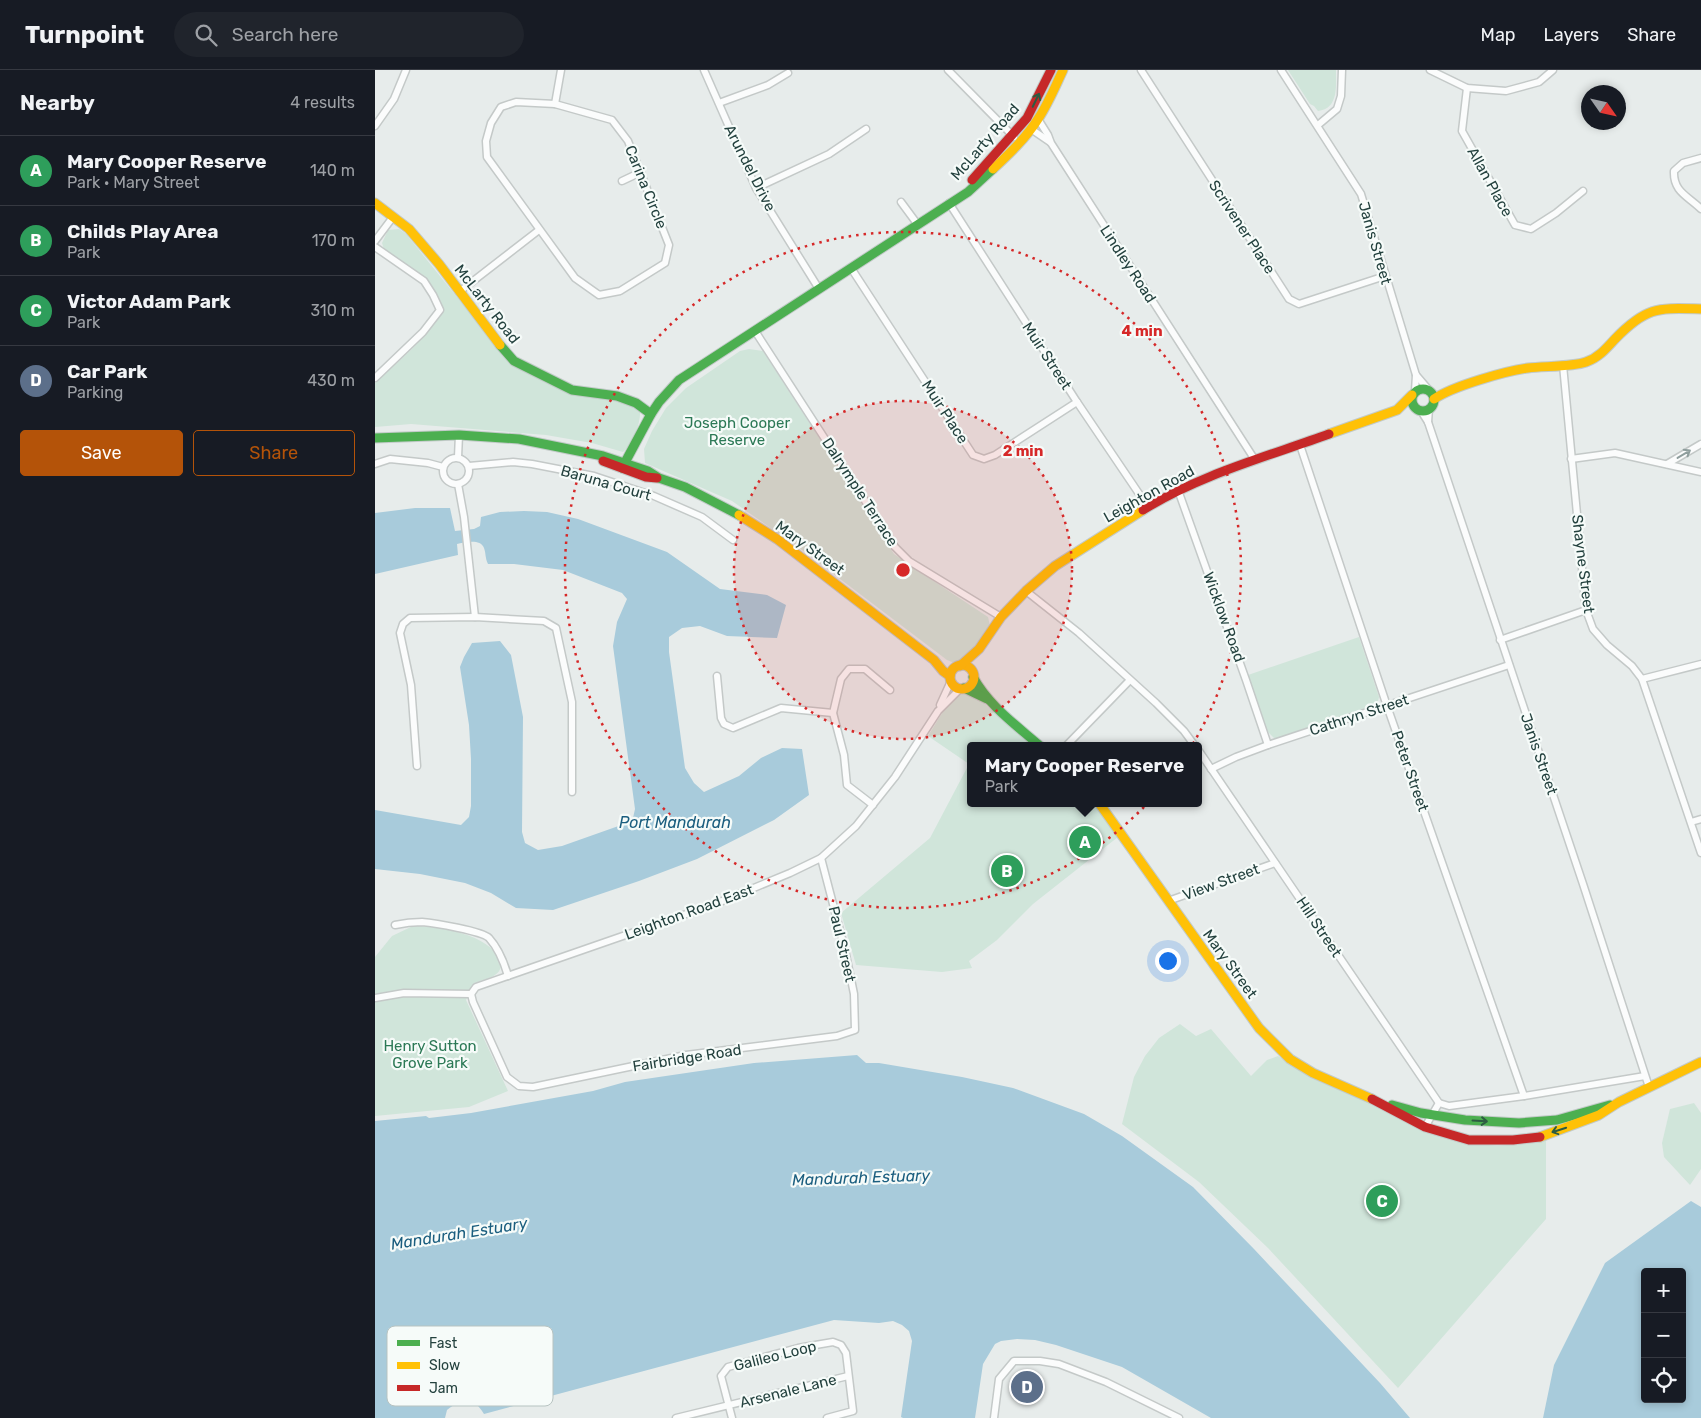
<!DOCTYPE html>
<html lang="en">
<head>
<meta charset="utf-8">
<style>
	body { margin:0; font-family:Rubik,sans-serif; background:#20242c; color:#f1f3f6 }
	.controls { position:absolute; right:15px; bottom:15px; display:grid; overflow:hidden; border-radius:5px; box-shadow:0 2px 8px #0003 }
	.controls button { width:45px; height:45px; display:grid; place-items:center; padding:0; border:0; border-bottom:1px solid #363941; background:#171b24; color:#f1f3f6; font:25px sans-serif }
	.compass { position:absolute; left:1206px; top:15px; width:45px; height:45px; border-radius:50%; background:#171b24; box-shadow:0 2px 8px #0003; rotate:124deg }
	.you { position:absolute; left:792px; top:890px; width:18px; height:18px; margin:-12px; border:4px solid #fff; border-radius:50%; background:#1a73e8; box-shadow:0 0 0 8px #1a73e833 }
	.badge { display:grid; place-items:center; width:32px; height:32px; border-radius:50%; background:#b45309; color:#fff; font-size:16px; font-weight:700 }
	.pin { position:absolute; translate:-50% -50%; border:2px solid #fff; box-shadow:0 1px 5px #0006 }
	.popup { position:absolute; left:592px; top:672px; width:235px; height:65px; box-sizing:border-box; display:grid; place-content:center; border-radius:5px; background:#171b24; filter:drop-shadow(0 1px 4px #0005); font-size:16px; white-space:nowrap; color:#9ea1a6 }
	.popup b { font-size:19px; color:#f1f3f6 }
	.popup::after { content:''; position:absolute; left:50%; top:100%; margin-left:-10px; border:10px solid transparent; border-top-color:#171b24 }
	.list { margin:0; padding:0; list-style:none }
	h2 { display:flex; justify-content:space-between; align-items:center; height:65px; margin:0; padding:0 20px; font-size:21px }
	h2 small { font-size:16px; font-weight:400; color:#9ea1a6 }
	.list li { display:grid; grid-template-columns:32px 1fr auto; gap:15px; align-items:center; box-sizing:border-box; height:70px; padding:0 20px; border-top:1px solid #363941 }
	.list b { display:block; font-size:19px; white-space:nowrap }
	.list p { margin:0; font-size:16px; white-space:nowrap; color:#9ea1a6 }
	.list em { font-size:16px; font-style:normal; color:#9ea1a6 }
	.actions { display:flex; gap:10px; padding:15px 20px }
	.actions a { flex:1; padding:11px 0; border:1px solid #b45309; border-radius:5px; text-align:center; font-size:18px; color:#b45309 }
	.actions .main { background:#b45309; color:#fff }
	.icon { flex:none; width:28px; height:28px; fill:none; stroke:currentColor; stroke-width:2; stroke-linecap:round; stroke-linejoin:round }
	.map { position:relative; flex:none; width:1326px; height:1348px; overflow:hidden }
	header { display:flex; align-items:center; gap:30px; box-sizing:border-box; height:70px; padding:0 25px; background:#171b24; border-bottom:1px solid #363941 }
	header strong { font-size:24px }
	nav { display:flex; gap:28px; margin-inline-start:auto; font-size:18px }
	.search { width:350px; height:45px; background:#20242c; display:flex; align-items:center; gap:12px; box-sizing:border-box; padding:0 18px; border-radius:28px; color:#9ea1a6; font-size:19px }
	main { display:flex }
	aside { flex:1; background:#171b24 }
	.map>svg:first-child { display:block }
</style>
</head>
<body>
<header>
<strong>Turnpoint</strong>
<div class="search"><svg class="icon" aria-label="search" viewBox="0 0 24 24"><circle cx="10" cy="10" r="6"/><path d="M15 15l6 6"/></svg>Search here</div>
<nav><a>Map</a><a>Layers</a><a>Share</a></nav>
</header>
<main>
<aside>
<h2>Nearby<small>4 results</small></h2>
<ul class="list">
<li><span class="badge" style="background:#2e9e5b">A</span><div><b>Mary Cooper Reserve</b><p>Park · Mary Street</p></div><em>140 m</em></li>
<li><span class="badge" style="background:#2e9e5b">B</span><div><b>Childs Play Area</b><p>Park</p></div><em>170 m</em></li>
<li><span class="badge" style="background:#2e9e5b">C</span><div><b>Victor Adam Park</b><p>Park</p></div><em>310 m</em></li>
<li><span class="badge" style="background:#5c6f8a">D</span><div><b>Car Park</b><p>Parking</p></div><em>430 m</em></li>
</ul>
<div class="actions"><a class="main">Save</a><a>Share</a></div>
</aside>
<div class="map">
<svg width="1326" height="1348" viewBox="0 0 1326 1348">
	<rect width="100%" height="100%" fill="#e7eceb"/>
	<g fill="#d0e5da">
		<path d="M913,0H961C961,15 964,39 943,41L939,36L935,34Z"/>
		<path d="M24,159L31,164L136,294L169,312L187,320L203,325L219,326L257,334L265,340C266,353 258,374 248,382L217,373L171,365L36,354L0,357V313C22,292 56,266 67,238L53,211L10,182L7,173L13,160Z"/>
		<polygon points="374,279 388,281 519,484 536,496 613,547 615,556 594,587 582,594 572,590 423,477 357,431 270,393 269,379 277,361 291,338 311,318 365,281"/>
		<polygon points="984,567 1004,627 1002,635 903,668 899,668 892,661 873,605"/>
		<path d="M592,623L605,630L658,676H596V733H718L743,767L658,834L622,870L594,891L597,898L567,902L481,895L466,843L555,768L594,694L553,666C563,651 574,626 592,623Z"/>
		<path d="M38,856C62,856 116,864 125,891C130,906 110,909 99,913L91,930L133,1021L94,1037L0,1046V887L17,866Z"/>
		<polygon points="805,954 821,966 836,959 876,1006 892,990 903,986 941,1010 1015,1042 1095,1073 1122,1076 1171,1071 1171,1149 1023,1318 893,1178 824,1112 747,1054 759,1007 770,986 784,968"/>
		<polygon points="1319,1033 1326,1043 1326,1099 1315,1115 1289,1087 1287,1073 1295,1039"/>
	</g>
	<g fill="#a8cbdb" fill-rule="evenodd">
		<path d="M40,438H75L80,461L99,459L105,456L106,447L125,442L149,441L172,442L203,449L292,482L345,519L392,525L411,535L402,568L352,566L325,556L307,558L294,567V582L310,698L319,713L329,722L364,706L386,688L407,678L427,679L434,725L399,750L322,789L264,811L178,840L141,838L116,823L90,813L45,804L0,799V740L86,755L94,747L96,736V689L94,655L85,597L89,587L97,573L125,571L136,585L148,647L147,762L150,773L163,780L187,776L252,753L258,748L260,739L238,576L242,552L252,529L247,523L188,500L139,494H113C110,488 111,483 109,478C105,468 89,473 82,474L83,485L0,504V443Z"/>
		<path d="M482,985L491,993H504L587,1007L638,1018L709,1044L747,1066L818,1117L879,1179L1005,1313L1035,1348H836L747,1297L681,1275L660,1270L642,1269L626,1271L620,1274L608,1294L600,1348H528L526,1347L537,1271L534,1261L527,1255L518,1251L504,1253L459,1250L109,1344C97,1325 88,1328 72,1340L70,1348H0V1051L51,1046L54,1048L96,1043L218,1021L250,1012L379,993Z"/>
		<path d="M1316,1131L1326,1137V1348H1168L1179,1295L1230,1193ZM1270,1202H1307V1329H1270Z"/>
	</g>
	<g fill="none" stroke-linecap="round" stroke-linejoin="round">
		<g stroke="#c4c9c8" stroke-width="9">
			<g id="street">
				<polyline points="329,0 381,118 444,219"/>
				<polyline points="573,0 639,67"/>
				<polyline points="766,0 914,229 924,234 1010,206"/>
				<polyline points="906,0 986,124 1041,305 1053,319"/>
				<polyline points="1055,0 1092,18 1131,21 1164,12 1178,0"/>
				<polyline points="1092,18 1087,61 1140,155 1156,159 1181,143 1208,121"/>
				<polygon points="141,32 180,34 237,50 253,71 294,175 290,193 245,221 224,225 200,208 112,87 111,71 116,53 126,37"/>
				<polyline points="344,33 393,15 413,3"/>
				<polyline points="180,34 186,0"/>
				<polyline points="663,49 673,65 676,73 880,390"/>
				<polyline points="943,55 962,39 966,26 967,0"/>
				<polyline points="0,56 19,29 31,0"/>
				<polyline points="656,59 675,72"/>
				<path d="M1326,88L1308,93L1299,101C1298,122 1313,126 1326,139"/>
				<polyline points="247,111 266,102"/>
				<polyline points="381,118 454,84 491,59"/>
				<polyline points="526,132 543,155"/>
				<polyline points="574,133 702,332 773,437"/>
				<polyline points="0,171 18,147"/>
				<polyline points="0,177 49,211 58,225 65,240 48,262 0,308"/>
				<polyline points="476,198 598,385 609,389 620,385 702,332"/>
				<polyline points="84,222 164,160"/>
				<polyline points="380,261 520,477 534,491 626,547"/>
				<polyline points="1188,295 1211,540 1218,559 1232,575 1257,596 1267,609 1326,783"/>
				<polyline points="1040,321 1041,305"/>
				<polyline points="1046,341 1053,352 1208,814 1274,1017"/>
				<polyline points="1053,352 1054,339"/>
				<polyline points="925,375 1012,636 1149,1026"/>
				<polyline points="83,387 84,365"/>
				<circle cx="81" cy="401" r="13"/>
				<polyline points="1196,389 1240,383 1326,402"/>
				<polyline points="0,394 15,389 53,393 68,397"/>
				<polyline points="1292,394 1326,374"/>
				<polyline points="94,396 138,392 157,394 219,406 279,426 327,447 358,470"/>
				<polyline points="83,414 89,447 100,547"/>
				<polyline points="803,420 871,610 893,675"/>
				<polyline points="651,521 704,563 781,633 809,661 820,676"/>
				<polyline points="1125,570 1211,540"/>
				<polyline points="342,606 346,648 349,654 358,658 406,638 458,643"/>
				<polyline points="1267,609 1326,594"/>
				<polyline points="565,635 576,611"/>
				<polyline points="691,676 755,610"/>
				<polyline points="824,681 1064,1033"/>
				<polyline points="42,696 36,615 25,563 28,554 35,548 100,547 169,551 181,558 197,632 197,722"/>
				<polyline points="836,699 861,687 893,675 1134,595"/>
				<polyline points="498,735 472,715 469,685 458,643 466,609 474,599 490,599 515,620"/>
				<polyline points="1316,752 1326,749"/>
				<polyline points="793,831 900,793"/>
				<path d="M20,855C29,853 38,852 47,852C59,853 107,861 114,868C124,879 129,892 133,906"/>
				<polyline points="96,924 98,932 132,1007 144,1016 158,1017 311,985 462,966 480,960 479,924 470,880 446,788"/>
				<polyline points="96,924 101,917 340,834 415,803 446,788 481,756 520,707 563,641 585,619"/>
				<polyline points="0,928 29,923 96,924"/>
				<polyline points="1050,1057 1064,1033 1074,1036 1149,1026 1270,1006"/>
				<polyline points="301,1348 473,1306"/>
				<polyline points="357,1348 346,1306 353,1297 423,1278 458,1272 466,1275 471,1283 478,1341 452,1348"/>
				<polyline points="619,1348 624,1309 639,1291 665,1291 684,1294 731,1312 804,1348"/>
			</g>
		</g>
		<g stroke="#c2cac8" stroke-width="11">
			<g id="fast">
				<polyline points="125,275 139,291 197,320 242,326 261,333 276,344"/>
				<circle cx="1048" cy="330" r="11"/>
				<polyline points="0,368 84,365 144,369 228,386 273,401 284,408 310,417 364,445"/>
				<polyline points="247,398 276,344 284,332 304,310 593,122 618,99"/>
				<path d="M598,607C614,636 641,655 665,676"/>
				<polyline points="589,618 612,629"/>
				<polyline points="1017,1035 1046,1043 1090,1050 1144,1053 1182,1050 1235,1035"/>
			</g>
		</g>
		<g stroke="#c2cac8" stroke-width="11">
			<g id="slow">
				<path d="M618,99C634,84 651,68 663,49C673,34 680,17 688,0"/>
				<polyline points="0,133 34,159 64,194 125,275"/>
				<path d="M1059,329C1078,316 1131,301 1153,298C1169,296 1197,297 1211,292C1223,288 1231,279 1240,269C1272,236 1283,238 1326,239"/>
				<polyline points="954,364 1022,340 1037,325"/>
				<polyline points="364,445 402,469 559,590 568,601 575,606"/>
				<circle cx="587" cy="607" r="12"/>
				<polyline points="585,596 604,579 626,547 651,521 680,496 768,440"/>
				<polyline points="724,733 884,958 915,989 938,1003 997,1029"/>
				<polyline points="1165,1067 1224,1045 1244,1032 1326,992"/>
			</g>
		</g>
		<g stroke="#c2cac8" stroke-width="11">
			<g id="jam">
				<polyline points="597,110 652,48 676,0"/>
				<polyline points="228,391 271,407 282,408"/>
				<path d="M768,440C824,405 891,387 954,364"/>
				<polyline points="997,1029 1050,1057 1094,1070 1138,1070 1165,1067"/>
			</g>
		</g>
		<use href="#street" stroke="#fbfcfc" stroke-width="6"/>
		<use href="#fast" stroke="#4caf50" stroke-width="9"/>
		<use href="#slow" stroke="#ffc107" stroke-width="9"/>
		<use href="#jam" stroke="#c62828" stroke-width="9"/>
	</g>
	<defs><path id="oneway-shaft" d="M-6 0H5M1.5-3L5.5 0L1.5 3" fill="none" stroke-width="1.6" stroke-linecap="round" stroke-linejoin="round" transform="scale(1.25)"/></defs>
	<g stroke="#2d5c42">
		<use href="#oneway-shaft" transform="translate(661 30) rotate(-64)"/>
		<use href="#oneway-shaft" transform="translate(1105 1051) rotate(3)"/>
		<use href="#oneway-shaft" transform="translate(1184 1060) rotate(162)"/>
	</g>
	<use stroke="#8f9e9d" href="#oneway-shaft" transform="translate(1309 384) rotate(-31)"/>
	<circle cx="528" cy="500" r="169" fill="#d62828" fill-opacity=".12"/>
	<g fill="none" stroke="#d62828" stroke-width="2.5" stroke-dasharray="2.5 5">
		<circle cx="528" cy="500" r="169"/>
		<circle cx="528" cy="500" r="338"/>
	</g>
	<g text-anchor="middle" stroke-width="4.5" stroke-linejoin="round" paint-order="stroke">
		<g font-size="15" fill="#23413e" stroke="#f6fbf9">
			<text transform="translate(610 72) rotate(-49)" y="5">McLarty Road</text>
			<text transform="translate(375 98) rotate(63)" y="5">Arundel Drive</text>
			<text transform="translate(1115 112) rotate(61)" y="5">Allan Place</text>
			<text transform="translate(271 117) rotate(68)" y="5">Carina Circle</text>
			<text transform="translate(867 157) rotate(57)" y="5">Scrivener Place</text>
			<text transform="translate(1000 173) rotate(74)" y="5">Janis Street</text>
			<text transform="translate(753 194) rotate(57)" y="5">Lindley Road</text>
			<text transform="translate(112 234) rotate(52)" y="5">McLarty Road</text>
			<text transform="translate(672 286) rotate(57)" y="5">Muir Street</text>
			<text transform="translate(570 342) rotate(57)" y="5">Muir Place</text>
			<text transform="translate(231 413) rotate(16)" y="5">Baruna Court</text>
			<text transform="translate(485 422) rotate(57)" y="5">Dalrymple Terrace</text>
			<text transform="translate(774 424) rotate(-29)" y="5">Leighton Road</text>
			<text transform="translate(435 478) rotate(36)" y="5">Mary Street</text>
			<text transform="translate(1208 494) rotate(83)" y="5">Shayne Street</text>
			<text transform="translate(849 547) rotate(70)" y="5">Wicklow Road</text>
			<text transform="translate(984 645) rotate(-18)" y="5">Cathryn Street</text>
			<text transform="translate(1164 684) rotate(71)" y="5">Janis Street</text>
			<text transform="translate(1035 701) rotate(71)" y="5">Peter Street</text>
			<text transform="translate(846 812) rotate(-20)" y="5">View Street</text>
			<text transform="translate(314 842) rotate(-20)" y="5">Leighton Road East</text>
			<text transform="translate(944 857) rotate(56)" y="5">Hill Street</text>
			<text transform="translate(467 874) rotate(77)" y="5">Paul Street</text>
			<text transform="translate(855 894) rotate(54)" y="5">Mary Street</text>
			<text transform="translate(312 988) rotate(-9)" y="5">Fairbridge Road</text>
			<text transform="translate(400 1286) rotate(-14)" y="5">Galileo Loop</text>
			<text transform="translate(413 1321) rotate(-14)" y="5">Arsenale Lane</text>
		</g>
		<g font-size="15" fill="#2c7956" stroke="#f6fbf9">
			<text x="362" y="358">Joseph Cooper<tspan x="362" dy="17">Reserve</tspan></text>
			<text x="55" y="981">Henry Sutton<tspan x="55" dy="17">Grove Park</tspan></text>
		</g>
		<g font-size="16" font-style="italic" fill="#1b5e7f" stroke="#f6fbf9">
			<text x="300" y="758">Port Mandurah</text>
			<text transform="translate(486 1107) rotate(-2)" y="6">Mandurah Estuary</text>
			<text transform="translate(84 1163) rotate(-9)" y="6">Mandurah Estuary</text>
		</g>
	</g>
	<rect x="12" y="1256" width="166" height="80" rx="8" fill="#f6fbf9" stroke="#b7c3c1" stroke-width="1"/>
	<rect x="22" y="1270" width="23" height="6" fill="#4caf50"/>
	<rect x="22" y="1292" width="23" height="7" fill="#ffc107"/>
	<rect x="22" y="1315" width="23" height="6" fill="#c62828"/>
	<g font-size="14" fill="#23413e">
		<text x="54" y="1278">Fast</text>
		<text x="54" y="1300">Slow</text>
		<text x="54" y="1323">Jam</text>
	</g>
	<circle cx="528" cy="500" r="8" fill="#d62828" stroke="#f6fbf9" stroke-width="2.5"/>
	<g font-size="15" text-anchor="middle" font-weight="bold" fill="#d62828" stroke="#f6fbf9" stroke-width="4.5" stroke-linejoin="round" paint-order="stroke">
		<text x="767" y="266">4 min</text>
		<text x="648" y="386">2 min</text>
	</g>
</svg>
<div class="controls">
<button>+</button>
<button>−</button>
<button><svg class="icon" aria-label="locate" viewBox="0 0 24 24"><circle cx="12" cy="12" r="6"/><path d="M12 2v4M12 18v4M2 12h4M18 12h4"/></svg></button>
</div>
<svg class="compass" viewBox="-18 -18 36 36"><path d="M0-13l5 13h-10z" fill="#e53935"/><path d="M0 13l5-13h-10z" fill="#9ea1a6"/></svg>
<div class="you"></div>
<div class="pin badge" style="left:710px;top:772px;background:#2e9e5b">A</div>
<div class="popup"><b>Mary Cooper Reserve</b>Park</div>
<div class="pin badge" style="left:632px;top:801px;background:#2e9e5b">B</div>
<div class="pin badge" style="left:1007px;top:1131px;background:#2e9e5b">C</div>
<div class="pin badge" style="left:652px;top:1317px;background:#5c6f8a">D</div>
</div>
</main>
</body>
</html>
